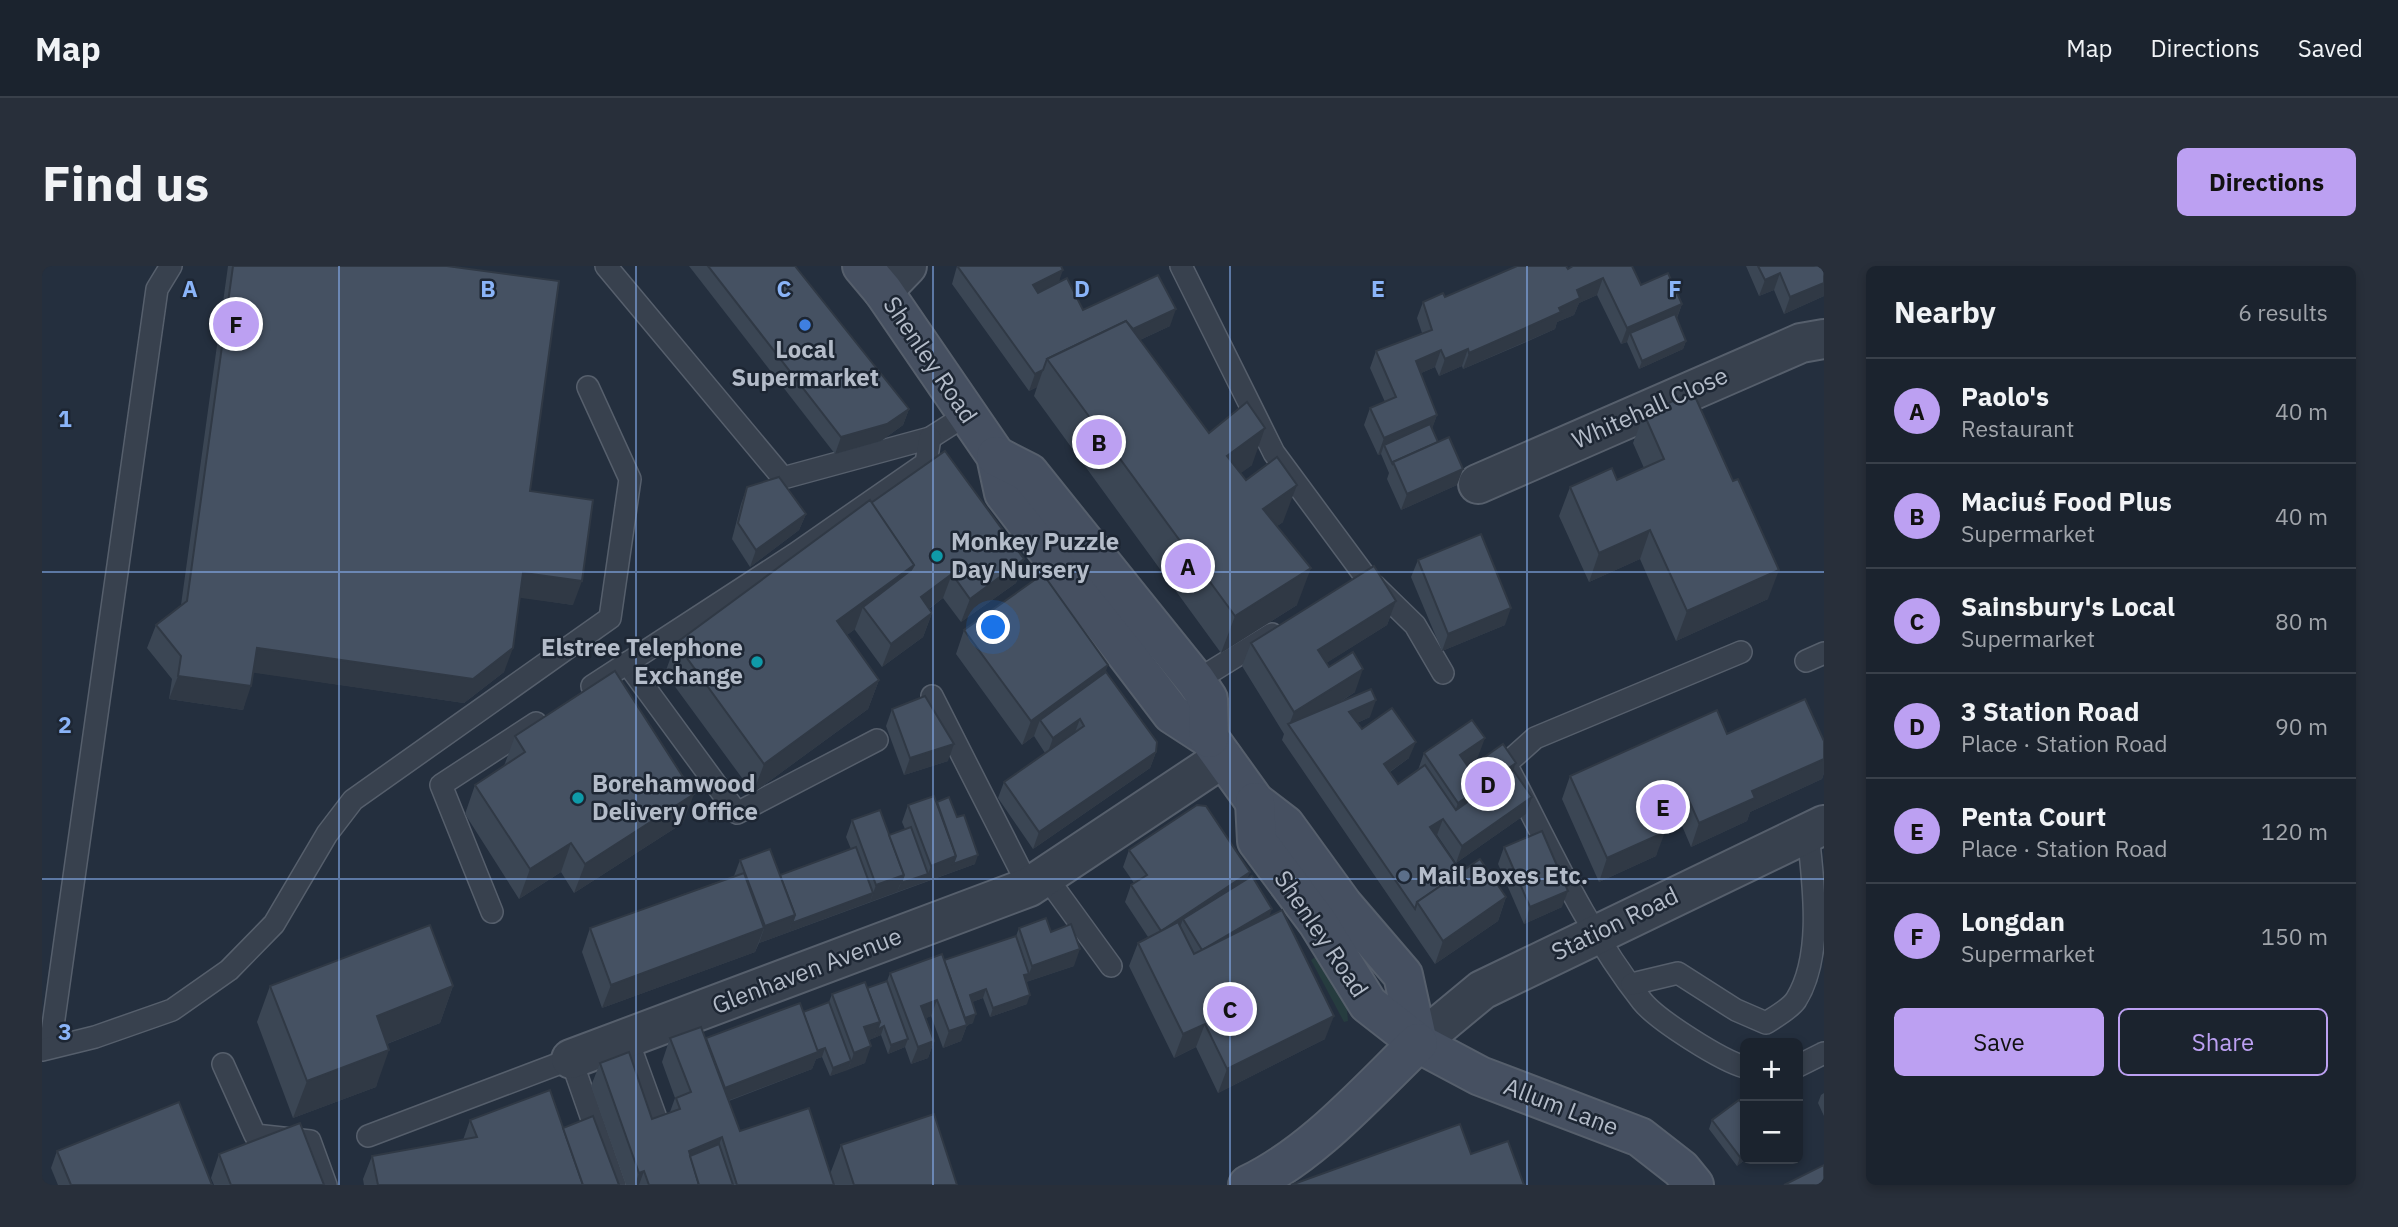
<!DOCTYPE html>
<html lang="en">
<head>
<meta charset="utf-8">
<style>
	body { margin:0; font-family:"IBM Plex Sans",sans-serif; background:#282f3a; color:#f1f3f6 }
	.controls { position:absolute; right:21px; bottom:21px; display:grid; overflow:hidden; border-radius:10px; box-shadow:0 4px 10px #0003 }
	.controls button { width:63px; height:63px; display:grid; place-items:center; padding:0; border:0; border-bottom:2px solid #39404a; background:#1b232e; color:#f1f3f6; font:35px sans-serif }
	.you { position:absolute; left:952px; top:362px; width:24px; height:24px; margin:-18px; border:5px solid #fff; border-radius:50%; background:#1a73e8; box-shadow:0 0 0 10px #1a73e833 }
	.badge { display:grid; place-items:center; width:46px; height:46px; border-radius:50%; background:#bca0f2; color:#111; font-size:23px; font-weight:700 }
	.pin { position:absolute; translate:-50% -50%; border:4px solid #fff; box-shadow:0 2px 7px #0006 }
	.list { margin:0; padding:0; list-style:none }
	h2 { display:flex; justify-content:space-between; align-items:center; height:91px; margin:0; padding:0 28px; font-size:30px }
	h2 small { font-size:23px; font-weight:400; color:#a0a4aa }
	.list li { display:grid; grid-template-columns:46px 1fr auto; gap:21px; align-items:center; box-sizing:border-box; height:105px; padding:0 28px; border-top:2px solid #39404a }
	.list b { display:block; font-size:26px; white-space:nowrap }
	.list p { margin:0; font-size:23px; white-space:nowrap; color:#a0a4aa }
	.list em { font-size:23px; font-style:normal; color:#a0a4aa }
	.actions { display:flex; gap:14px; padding:21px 28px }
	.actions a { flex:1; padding:16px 0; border:2px solid #bca0f2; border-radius:10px; text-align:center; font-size:24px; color:#bca0f2 }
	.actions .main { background:#bca0f2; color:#111 }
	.map { position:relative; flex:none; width:1782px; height:919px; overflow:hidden; border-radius:10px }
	header { display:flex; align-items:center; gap:42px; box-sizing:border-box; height:98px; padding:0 35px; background:#1b232e; border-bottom:2px solid #39404a }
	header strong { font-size:33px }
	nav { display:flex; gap:38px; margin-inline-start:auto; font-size:24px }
	.intro { display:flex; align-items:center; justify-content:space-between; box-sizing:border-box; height:168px; padding:0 42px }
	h1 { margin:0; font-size:49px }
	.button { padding:18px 32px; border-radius:10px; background:#bca0f2; color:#111; font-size:24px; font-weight:700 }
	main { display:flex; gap:42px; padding:0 42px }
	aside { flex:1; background:#1b232e; border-radius:10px; box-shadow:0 4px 10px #0003 }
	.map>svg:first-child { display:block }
</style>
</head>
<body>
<header>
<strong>Map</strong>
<nav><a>Map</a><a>Directions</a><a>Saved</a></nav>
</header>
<div class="intro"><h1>Find us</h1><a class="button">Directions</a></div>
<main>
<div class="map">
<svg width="1782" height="919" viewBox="0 0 1782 919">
	<rect width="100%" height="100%" fill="#242f3e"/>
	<polygon fill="#263c3f" points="1281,686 1304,732 1306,755 1302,756 1269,694"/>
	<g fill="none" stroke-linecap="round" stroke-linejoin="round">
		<g stroke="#565f6c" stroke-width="24">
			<g id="lane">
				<polyline points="564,0 741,212 888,172 924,149"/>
				<polyline points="1139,0 1232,187 1323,310"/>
				<polyline points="1333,320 1373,359 1401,407"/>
				<path d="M1699,386L1493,472L1464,498C1506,578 1544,664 1600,735C1615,754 1680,795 1703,801"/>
				<polyline points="1764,395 1782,387"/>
				<polyline points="585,397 695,547 835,474"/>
				<polyline points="1154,415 1230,368"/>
				<polyline points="550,420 753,288 884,197 888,172"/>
				<polyline points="890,430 987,621"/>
				<polyline points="1005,612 1069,700"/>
				<polyline points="450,646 399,519 494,457"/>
				<path d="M1590,718L1636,707L1694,744L1724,757C1733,751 1748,743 1754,734C1782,689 1771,616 1766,567"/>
				<polyline points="585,772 618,863"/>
				<polyline points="8,781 115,23 129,0"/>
				<polyline points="0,784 53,771 130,744 187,704 232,658 285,568 311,534 568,352 588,213 546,121"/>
				<polyline points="181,798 213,869 268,875 284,919"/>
				<polyline points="1756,800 1782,787"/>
				<polyline points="326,870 529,793 573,919"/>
			</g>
		</g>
		<g stroke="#565f6c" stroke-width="42">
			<g id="street">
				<polyline points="841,25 865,0"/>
				<polyline points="1436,218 1759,77 1782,73"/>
				<polyline points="1376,777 1440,724 1782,559"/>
				<polyline points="529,793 987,621 1181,492"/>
			</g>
		</g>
		<g stroke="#565f6c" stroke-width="42">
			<g id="secondary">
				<polyline points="820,0 841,25 954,190 962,227 1130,448 1167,472 1213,536 1243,559 1301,639 1361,709 1376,777"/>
				<polyline points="954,190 987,207 1154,415 1166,433 1167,472"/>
				<polyline points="1213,536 1215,575 1276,657 1326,738 1376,777 1438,810 1598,871 1639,903 1652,919"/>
				<path d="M1206,919C1271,888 1324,827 1376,777"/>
			</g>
		</g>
		<use href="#lane" stroke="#38414e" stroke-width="21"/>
		<use href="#street" stroke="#38414e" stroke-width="38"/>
		<use href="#secondary" stroke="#465061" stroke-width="38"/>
	</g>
	<g fill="#3b4654">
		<polygon points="186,0 405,0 488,225 531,339 477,331 462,406 422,437 211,406 201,444 127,433 130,413 105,382 114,359 139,339"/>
		<polygon points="647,0 753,0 867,143 861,159 839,175 793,188"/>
		<polygon points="915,0 1019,0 1017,16 1041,44 1128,60 1098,74 1167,167 1210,199 1198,207 1241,256 1235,260 1255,339 1179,387 992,130 995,121 987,125 910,18"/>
		<polygon points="1704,0 1782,0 1782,30 1742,48 1732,24 1717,30"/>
		<polygon points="1526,3 1599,19 1640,38 1635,52 1644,75 1641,83 1597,103 1585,76 1579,78 1555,29 1537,37 1532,49 1515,56 1513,63 1482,77 1421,103 1420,100 1397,110 1393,101 1379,107 1395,149 1390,162 1415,219 1359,244 1345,213 1347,207 1339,188 1336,189 1322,159 1328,142 1343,136 1328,102 1334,85 1380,67 1375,52 1381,36"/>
		<polygon points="1602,148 1726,333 1634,375 1598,293 1547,316 1517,250 1528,221 1575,214 1602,202 1591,177"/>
		<polygon points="705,221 764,248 757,264 708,301 690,273 699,238"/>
		<polygon points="829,237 982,293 974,317 919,356 901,332 887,343 890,347 881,371 840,401 813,364 813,363 805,369 837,414 826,443 711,527 623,407 634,377"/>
		<polygon points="1376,294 1463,359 1400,385 1369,311"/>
		<polygon points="1354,335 1345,359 1284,397 1287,401 1313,426 1298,436 1328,451 1315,457 1320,463 1367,492 1348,506 1356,518 1376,504 1382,487 1434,496 1426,501 1427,502 1474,497 1471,504 1484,548 1414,597 1395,569 1394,570 1419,606 1464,631 1456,655 1393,698 1240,474 1242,468 1200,400 1209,377"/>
		<polygon points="922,364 1064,406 1114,486 1108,502 991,583 956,532 962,516 1003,487 992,470 980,479 914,388"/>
		<polygon points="850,443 906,495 862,509 844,460"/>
		<polygon points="1685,468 1782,475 1782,507 1780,513 1708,546 1705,555 1649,581 1638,555 1621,563 1614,590 1557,616 1520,533 1528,510"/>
		<polygon points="473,470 641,557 532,627 519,606 477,633 423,548 433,519 462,500"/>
		<polygon points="895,536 933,598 717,677 713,686 560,742 540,686 548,662 692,610 698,594 738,609 809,583 804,571 810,554 847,569 863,563 860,556 866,539"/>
		<polygon points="1462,581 1520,641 1482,658 1456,598"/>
		<polygon points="1087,584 1206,613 1227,651 1283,773 1176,827 1154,781 1132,792 1087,700 1096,677 1106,671 1083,636 1089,619 1092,617 1081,601"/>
		<polygon points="977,662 1009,666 1032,700 984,716 985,738 948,751 941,732 930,736 931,757 925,759 919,775 901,782 889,750 884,752 892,775 886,792 869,798 863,781 846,788 839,769 827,774 823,797 788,810 780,791 774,793 770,803 687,835 698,865 788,908 799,879 915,919 584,919 549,820 558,797 610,853 628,846 633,832 620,796 628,772 664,773 761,746 787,736 790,728 825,722 845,715 848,707 902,694 974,670"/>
		<polygon points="228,720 411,720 398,757 345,778 334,821 251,852 215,756"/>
		<polygon points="1782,827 1782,850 1776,837 1779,829"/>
		<polygon points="428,854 521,862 577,919 322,919 321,913 330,890 421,874"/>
		<polygon points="1670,854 1704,893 1695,900 1667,863"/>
		<polygon points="15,885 170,919 16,919 9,902"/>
		<polygon points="177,888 282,919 172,919 169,912"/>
	</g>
	<g fill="#303945">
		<polygon points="1021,4 1015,21 985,35 991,19"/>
		<polygon points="1738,7 1732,24 1717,30 1723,14"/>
		<polygon points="1561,12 1555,29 1537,37 1532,49 1515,56 1513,63 1421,103 1427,87 1535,24"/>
		<polygon points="1782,17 1782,30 1742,48 1748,31"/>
		<polygon points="1640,38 1634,54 1588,67 1585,76 1579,78 1585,62"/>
		<polygon points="1134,43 1128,60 1018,111 1010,100"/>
		<polygon points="1644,75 1641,83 1597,103 1600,95"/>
		<polygon points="1426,83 1420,100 1397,110 1403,93"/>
		<polygon points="1399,84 1393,101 1368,112 1374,95"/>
		<polygon points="1001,104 995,121 987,125 993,108"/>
		<polygon points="867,143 861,159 839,175 793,188 799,171"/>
		<polygon points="1395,149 1389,166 1342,179 1339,188 1336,189 1342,172"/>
		<polygon points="1223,162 1210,199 1172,227 1185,190"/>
		<polygon points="1421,203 1415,219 1359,244 1365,228"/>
		<polygon points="1255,219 1241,256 1207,280 1221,243"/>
		<polygon points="764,248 757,264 708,301 714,284"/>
		<polygon points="1608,264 1598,293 1547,316 1557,287"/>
		<polygon points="982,293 974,317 919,356 928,333"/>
		<polygon points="872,299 861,328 821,341 813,363 784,385 795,355"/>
		<polygon points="1269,302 1255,339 1179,387 1193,350"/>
		<polygon points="1737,304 1726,333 1634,375 1645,345"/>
		<polygon points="481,307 540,315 531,339 472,331"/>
		<polygon points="910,308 901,332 870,355 879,331"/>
		<polygon points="1354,335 1345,359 1267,408 1276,384"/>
		<polygon points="1469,342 1463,359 1400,385 1406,368"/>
		<polygon points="890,347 881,371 840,401 849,378"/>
		<polygon points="215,382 471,382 462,406 422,437 206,406"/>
		<polygon points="1066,399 1058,423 998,454 992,470 980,479 989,455"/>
		<polygon points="1321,403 1313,426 1251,465 1247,459 1252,446"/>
		<polygon points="136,410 209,420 201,444 127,433"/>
		<polygon points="837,414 826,443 711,527 722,498"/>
		<polygon points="1334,434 1328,451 1301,463 1307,446"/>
		<polygon points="1038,453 1032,469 1005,489 1011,472"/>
		<polygon points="1443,472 1434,496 1409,513 1418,489"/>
		<polygon points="1374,476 1367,492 1336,514 1342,498"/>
		<polygon points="912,478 906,495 862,509 868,492"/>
		<polygon points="1114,486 1108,502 991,583 997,566"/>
		<polygon points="1782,493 1782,507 1780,513 1708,546 1705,555 1649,581 1657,557 1710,525"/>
		<polygon points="1474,497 1465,520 1408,560 1416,537"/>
		<polygon points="652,528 641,557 532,627 543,598"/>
		<polygon points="1490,531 1484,548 1414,597 1420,580"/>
		<polygon points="1646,532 1638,555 1605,570 1613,547"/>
		<polygon points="1401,553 1395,569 1382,578 1388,561"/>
		<polygon points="1623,566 1614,590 1557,616 1565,592"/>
		<polygon points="529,577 519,606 477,633 488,603"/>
		<polygon points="936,589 933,598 855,626 859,617 886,608 889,600 914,590"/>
		<polygon points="1208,606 1202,623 1141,653 1136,667 1119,666"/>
		<polygon points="862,609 855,626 828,636 834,619"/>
		<polygon points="1526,625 1520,641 1482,658 1488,641"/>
		<polygon points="831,627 828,636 747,666 750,657"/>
		<polygon points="1464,631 1456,655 1393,698 1401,675"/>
		<polygon points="1230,643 1224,660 1160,684"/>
		<polygon points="753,649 747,666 717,677 723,660"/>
		<polygon points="722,662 713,686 560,742 569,719"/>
		<polygon points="1038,683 1032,700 978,718 982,709 987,708 990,700"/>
		<polygon points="411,720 398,757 321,787 335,750"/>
		<polygon points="944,723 941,732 925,738 928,729"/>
		<polygon points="988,729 985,738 948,751 951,742"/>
		<polygon points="895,734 889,750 873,757 879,740"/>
		<polygon points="934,748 931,757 925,759 919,775 901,782 907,765 918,754"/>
		<polygon points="1292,750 1283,773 1176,827 1185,803"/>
		<polygon points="838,756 832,772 816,778 822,761"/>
		<polygon points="1163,758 1154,781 1132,792 1141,768"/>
		<polygon points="842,760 839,769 832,772 835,764"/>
		<polygon points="866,773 863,781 846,788 849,779"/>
		<polygon points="892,775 886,792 869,798 876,781"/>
		<polygon points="829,780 823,797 806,804 812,787"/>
		<polygon points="783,782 780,791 774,793 770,803 677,838 683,822"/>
		<polygon points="347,784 334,821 251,852 265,815"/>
		<polygon points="809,795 806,804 788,810 791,802"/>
		<polygon points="680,871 671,894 648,905 647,885"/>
		<polygon points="1703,887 1703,893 1704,893 1695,900 1698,891"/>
		<polygon points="602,905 597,919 593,919 597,907"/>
	</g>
	<g fill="#455162" stroke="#303945" stroke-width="2">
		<polygon points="191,0 405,0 517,15 488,225 551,234 540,315 481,307 471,382 431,413 215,382 209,420 136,410 139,390 114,359 145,335"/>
		<polygon points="666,0 753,0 867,143 845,158 799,171"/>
		<polygon points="917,0 1019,0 1021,4 991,19 996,27 1025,12 1041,44 1116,9 1134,43 1091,63 1084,55 1005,93 1001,104 993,108 916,1"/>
		<polygon points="1475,0 1524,0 1526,3 1531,0 1590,0 1599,19 1626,7 1640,38 1585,62 1561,12 1535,24 1538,32 1517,42 1519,46 1488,60 1427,87 1426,83 1403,93 1399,84 1374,95 1395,149 1342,172 1328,142 1354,131 1334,85 1390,64 1381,36 1401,27 1403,31"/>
		<polygon points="1716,0 1782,0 1782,17 1748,31 1738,7 1723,14"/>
		<polygon points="1633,48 1644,75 1600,95 1588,67"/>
		<polygon points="1084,55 1167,167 1205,136 1223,162 1185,190 1204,214 1235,191 1255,219 1221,243 1269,302 1193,350 1005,93"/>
		<polygon points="1651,126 1691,215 1696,213 1737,304 1645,345 1608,264 1557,287 1528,221 1570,202 1575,214 1622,193 1602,148"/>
		<polygon points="1388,158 1396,176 1351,196 1351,199 1342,179"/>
		<polygon points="1407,171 1421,203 1365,228 1351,196"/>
		<polygon points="903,185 982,293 928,333 910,308 879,331 890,347 849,378 821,341 869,304 872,299 829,237"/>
		<polygon points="737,211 764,248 714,284 696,257 705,221"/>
		<polygon points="828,234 872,299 795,355 837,414 722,498 634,377"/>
		<polygon points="1439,268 1469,342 1406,368 1376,294"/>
		<polygon points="1332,300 1354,335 1276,384 1287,401 1311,386 1321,403 1252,446 1209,377"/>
		<polygon points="1001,308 1066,399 989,455 922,364"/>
		<polygon points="573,405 652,528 543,598 529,577 488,603 433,519 483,486 473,470"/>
		<polygon points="1064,406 1115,476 1114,486 997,566 962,516 1042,460 1038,453 1011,472 998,454"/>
		<polygon points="1329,423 1334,434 1307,446 1320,463 1350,442 1374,476 1342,498 1356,518 1383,499 1414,544 1471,504 1490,531 1420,580 1401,553 1388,561 1419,606 1375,636 1373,643 1246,458"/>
		<polygon points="883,430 912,478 868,492 850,443"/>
		<polygon points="1763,433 1782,475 1782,493 1710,525 1713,532 1657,557 1646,532 1613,547 1623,566 1565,592 1528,510 1675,444 1685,468"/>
		<polygon points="1430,454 1443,472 1418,489 1427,502 1461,478 1474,497 1416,537 1382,487"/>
		<polygon points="892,530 914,590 889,600 866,539"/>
		<polygon points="907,531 915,551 922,549 936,589 911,598 914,590 895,536"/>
		<polygon points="1155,539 1164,540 1208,606 1119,665 1089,619 1105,609 1087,584"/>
		<polygon points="838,544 862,609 834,619 810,554"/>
		<polygon points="869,561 886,608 859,617 862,609 847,569"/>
		<polygon points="1500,565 1526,625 1488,641 1462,581"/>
		<polygon points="814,581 831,627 750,657 753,649 738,609"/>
		<polygon points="728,583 753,649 723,660 698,594"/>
		<polygon points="1438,593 1464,631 1401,675 1375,636"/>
		<polygon points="702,607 722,662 569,719 548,662"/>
		<polygon points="1210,610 1230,643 1160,684 1141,653"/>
		<polygon points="1240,644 1292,750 1185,803 1163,758 1141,768 1096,677 1136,656 1152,688"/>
		<polygon points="1004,652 1009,666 1029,658 1038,683 990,700 977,662"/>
		<polygon points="388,659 411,720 335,750 347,784 265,815 228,720"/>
		<polygon points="974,670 987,708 982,709 988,729 951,742 944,723 928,729 934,748 923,752 902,694"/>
		<polygon points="900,688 925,759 907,765 895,734 879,740 892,775 876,781 848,707"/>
		<polygon points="845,715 866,773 849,779 842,760 835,764 838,756 825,722"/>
		<polygon points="823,716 838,756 822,761 829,780 812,787 790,728"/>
		<polygon points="787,736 809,795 791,802 783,782 775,785 761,746"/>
		<polygon points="758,737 776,786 683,822 664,772"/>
		<polygon points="659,761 698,865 767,842 792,919 695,919 680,871 647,885 657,919 607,919 602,905 597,907 558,797 587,786 610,853 638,843 634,832 649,826 628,772"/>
		<polygon points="508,824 541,919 336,919 330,890 435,871 428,854"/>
		<polygon points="1697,834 1703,842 1703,887 1698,891 1670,854"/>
		<polygon points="137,836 170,919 29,919 15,885"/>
		<polygon points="892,848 915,919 812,919 799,879"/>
		<polygon points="551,850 577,919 541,919 521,862"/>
		<polygon points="258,857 282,919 189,919 177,888"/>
		<polygon points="1418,858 1429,888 1466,875 1482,919 1249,919"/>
		<polygon points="677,878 691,919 657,919 648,890"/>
		<polygon points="1782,899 1782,919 1742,919"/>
	</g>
	<path fill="none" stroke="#8ab4f8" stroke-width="2" stroke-opacity="0.55" d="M297,0V919M594,0V919M891,0V919M1188,0V919M1485,0V919M0,306H1782M0,613H1782"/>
	<circle fill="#3f7fe0" stroke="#1d2633" stroke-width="2.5" cx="763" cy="59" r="7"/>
	<g fill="#0f9aa8" stroke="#1d2633" stroke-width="2.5">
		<circle cx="895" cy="290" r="7"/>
		<circle cx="715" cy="396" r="7"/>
		<circle cx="536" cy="532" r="7"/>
	</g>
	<circle fill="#5c6f8a" stroke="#1d2633" stroke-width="2.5" cx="1362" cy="610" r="7"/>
	<g text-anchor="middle" stroke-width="5" stroke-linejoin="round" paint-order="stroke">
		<g font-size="24" font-weight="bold" fill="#b4bcc9" stroke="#1d2633" text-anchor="start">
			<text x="763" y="92" text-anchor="middle">Local<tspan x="763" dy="28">Supermarket</tspan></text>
			<text x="909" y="284">Monkey Puzzle<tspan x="909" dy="28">Day Nursery</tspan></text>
			<text x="701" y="390" text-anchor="end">Elstree Telephone<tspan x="701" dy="28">Exchange</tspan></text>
			<text x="550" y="526">Borehamwood<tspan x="550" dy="28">Delivery Office</tspan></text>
			<text x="1376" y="618">Mail Boxes Etc.</text>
		</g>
		<g font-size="24" fill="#b4bcc9" stroke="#1d2633">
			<text transform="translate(888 94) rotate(56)" y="8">Shenley Road</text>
			<text transform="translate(1608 142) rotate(-24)" y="8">Whitehall Close</text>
			<text transform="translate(1573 658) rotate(-26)" y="8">Station Road</text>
			<text transform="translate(1279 668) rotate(56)" y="8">Shenley Road</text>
			<text transform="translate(765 705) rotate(-21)" y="8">Glenhaven Avenue</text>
			<text transform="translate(1519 841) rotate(21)" y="8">Allum Lane</text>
		</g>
	</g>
	<g font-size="23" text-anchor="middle" font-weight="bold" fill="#8ab4f8" stroke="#1d2633" stroke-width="5" stroke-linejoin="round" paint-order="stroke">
		<text x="148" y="31">A</text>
		<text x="446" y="31">B</text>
		<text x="742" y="31">C</text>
		<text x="1040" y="31">D</text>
		<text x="1336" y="31">E</text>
		<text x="1633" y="31">F</text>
		<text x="23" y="161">1</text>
		<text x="23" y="467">2</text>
		<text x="23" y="774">3</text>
	</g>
</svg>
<div class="controls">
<button>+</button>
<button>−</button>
</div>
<div class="you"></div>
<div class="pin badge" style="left:1146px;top:300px">A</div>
<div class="pin badge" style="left:1057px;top:176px">B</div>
<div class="pin badge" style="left:1188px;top:743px">C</div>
<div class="pin badge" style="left:1446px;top:518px">D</div>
<div class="pin badge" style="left:1621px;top:541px">E</div>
<div class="pin badge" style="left:194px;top:58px">F</div>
</div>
<aside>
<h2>Nearby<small>6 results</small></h2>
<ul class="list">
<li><span class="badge">A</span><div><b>Paolo's</b><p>Restaurant</p></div><em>40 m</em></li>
<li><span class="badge">B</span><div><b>Maciuś Food Plus</b><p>Supermarket</p></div><em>40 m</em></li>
<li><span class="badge">C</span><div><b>Sainsbury's Local</b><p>Supermarket</p></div><em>80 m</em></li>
<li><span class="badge">D</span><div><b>3 Station Road</b><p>Place · Station Road</p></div><em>90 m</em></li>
<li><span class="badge">E</span><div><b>Penta Court</b><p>Place · Station Road</p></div><em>120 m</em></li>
<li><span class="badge">F</span><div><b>Longdan</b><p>Supermarket</p></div><em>150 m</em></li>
</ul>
<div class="actions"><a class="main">Save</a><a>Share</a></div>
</aside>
</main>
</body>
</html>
